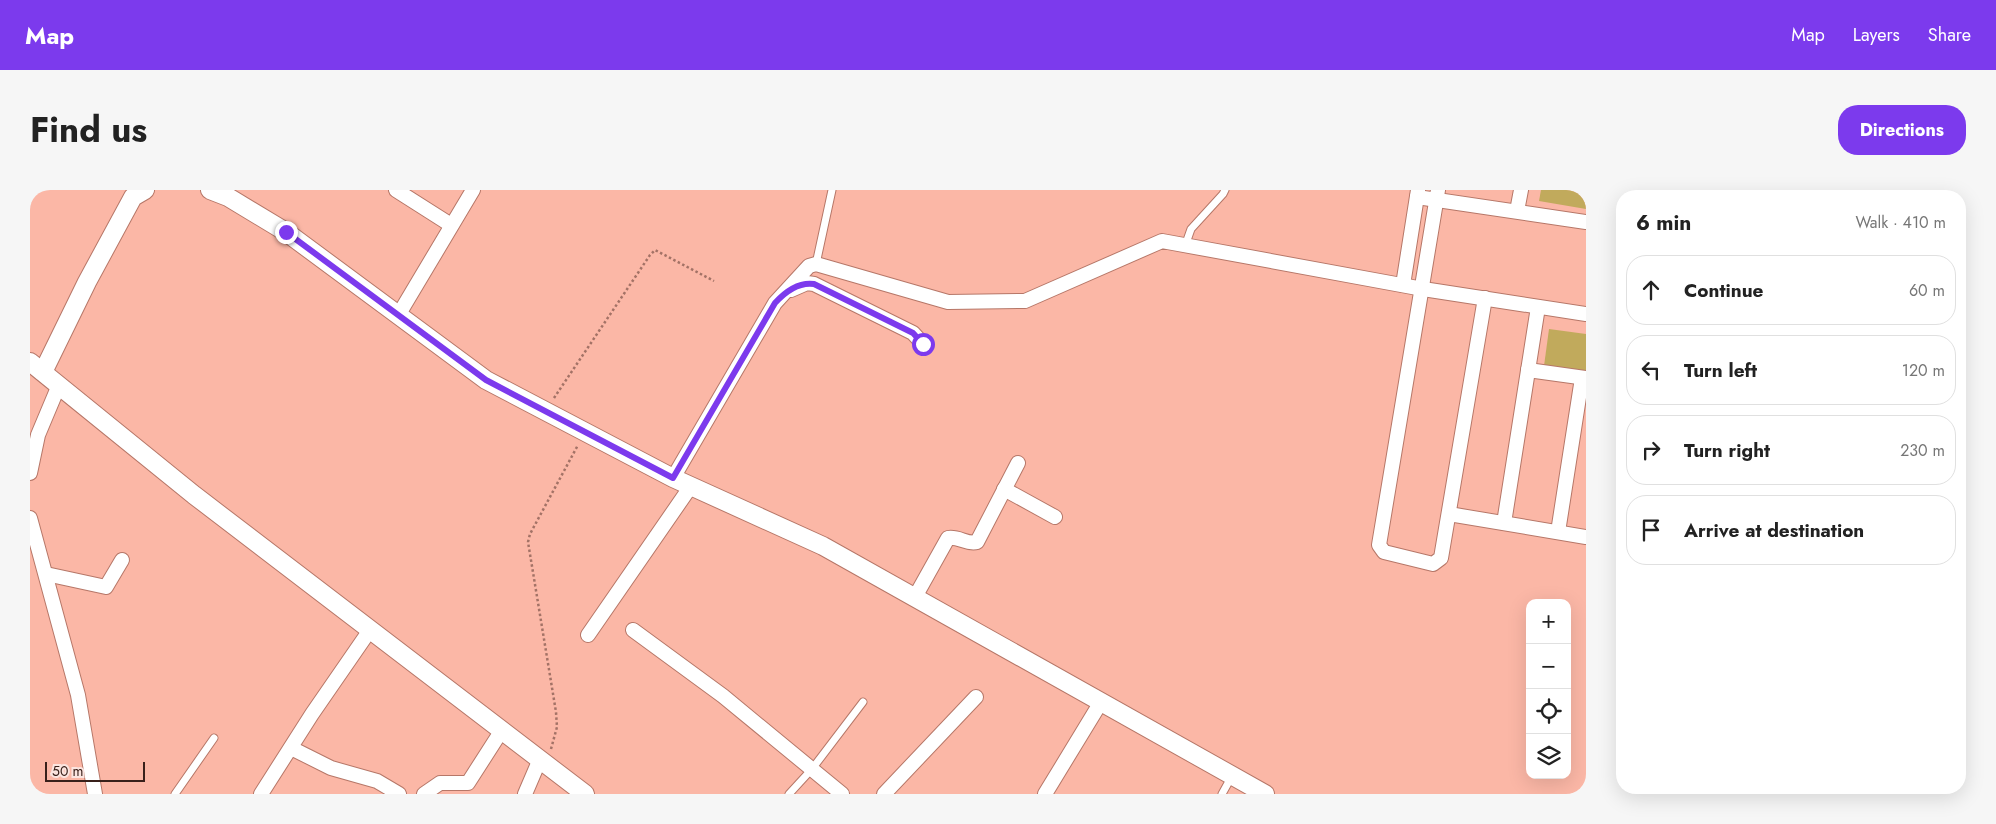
<!DOCTYPE html>
<html lang="en">
<head>
<meta charset="utf-8">
<style>
	body { margin:0; font-family:Jost,sans-serif; background:#f6f6f6; color:#222 }
	.controls { position:absolute; right:15px; bottom:15px; display:grid; overflow:hidden; border-radius:10px; box-shadow:0 5px 20px #0002 }
	.controls button { width:45px; height:45px; display:grid; place-items:center; padding:0; border:0; border-bottom:1px solid #e0e0e0; background:#fff; color:#222; font:25px sans-serif }
	.scale { position:absolute; left:15px; bottom:12px; width:100px; box-sizing:border-box; padding-left:5px; border:2px solid #39201a; border-top:0; font-size:14px; line-height:18px; white-space:nowrap; color:#39201a; -webkit-text-stroke:4px #fbe5e0; paint-order:stroke }
	.stop { position:absolute; width:15px; height:15px; margin:-11px; border:4px solid #7c3aed; border-radius:50%; background:#fff }
	.stop.end { background:#7c3aed; border-color:#fff; box-shadow:0 1px 5px #0008 }
	.list { margin:0; padding:0; list-style:none }
	h2 { display:flex; justify-content:space-between; align-items:center; height:65px; margin:0; padding:0 20px; font-size:21px }
	h2 small { font-size:16px; font-weight:400; color:#767676 }
	.list li { display:grid; grid-template-columns:32px 1fr auto; gap:15px; align-items:center; box-sizing:border-box; height:70px; margin:0 10px 10px; padding:0 10px; border:1px solid #e0e0e0; border-radius:20px }
	.list b { display:block; font-size:19px; white-space:nowrap }
	.list em { font-size:16px; font-style:normal; color:#767676 }
	.icon { flex:none; width:28px; height:28px; fill:none; stroke:currentColor; stroke-width:2; stroke-linecap:round; stroke-linejoin:round }
	.map { position:relative; flex:none; width:1556px; height:604px; overflow:hidden; border-radius:20px }
	header { display:flex; align-items:center; gap:30px; box-sizing:border-box; height:70px; padding:0 25px; background:#7c3aed; color:#fff }
	header strong { font-size:24px }
	nav { display:flex; gap:28px; margin-inline-start:auto; font-size:18px }
	.intro { display:flex; align-items:center; justify-content:space-between; box-sizing:border-box; height:120px; padding:0 30px }
	h1 { margin:0; font-size:35px }
	.button { padding:12px 22px; border-radius:20px; background:#7c3aed; color:#fff; font-size:18px; font-weight:700 }
	main { display:flex; gap:30px; padding:0 30px }
	aside { flex:1; background:#fff; border-radius:20px; box-shadow:0 5px 20px #0002 }
	.map>svg:first-child { display:block }
</style>
</head>
<body>
<header>
<strong>Map</strong>
<nav><a>Map</a><a>Layers</a><a>Share</a></nav>
</header>
<div class="intro"><h1>Find us</h1><a class="button">Directions</a></div>
<main>
<div class="map">
<svg width="1556" height="604" viewBox="0 0 1556 604">
	<rect width="100%" height="100%" fill="#fbb7a6"/>
	<g fill="#c1aa5c">
		<polygon points="1511,0 1556,0 1556,19 1509,11"/>
		<polygon points="1519,139 1556,144 1556,183 1514,176"/>
	</g>
	<g fill="none" stroke-linecap="round" stroke-linejoin="round">
		<g stroke="#b67768" stroke-width="9">
			<g id="service">
				<polyline points="1155,56 1161,39 1193,4 1195,0"/>
				<polyline points="786,74 802,0"/>
				<polyline points="145,604 184,548"/>
				<polyline points="759,604 782,579 833,512"/>
				<polyline points="1192,604 1202,586"/>
			</g>
		</g>
		<g stroke="#b67768" stroke-width="16">
			<g id="minor">
				<polyline points="366,0 421,35"/>
				<polyline points="1408,0 1349,355 1354,362 1403,374 1411,368 1455,108"/>
				<polyline points="1387,7 1556,32"/>
				<polyline points="1487,21 1491,0"/>
				<polyline points="1373,95 1388,0"/>
				<polyline points="761,100 777,93 784,94 883,143 893,154"/>
				<polyline points="369,124 443,0"/>
				<polyline points="1498,180 1556,188"/>
				<polyline points="0,283 8,245 29,195"/>
				<polyline points="643,288 745,113 779,76 786,74 918,112 995,111 1132,51 1393,99 1556,124"/>
				<polyline points="974,299 1025,327"/>
				<polyline points="1419,324 1556,347"/>
				<polyline points="0,328 48,505 65,604"/>
				<polyline points="1474,333 1508,117"/>
				<polyline points="1528,342 1552,188"/>
				<polyline points="16,384 76,397 92,370"/>
				<path d="M885,407L918,348C929,346 937,355 947,352L988,273"/>
				<polyline points="603,440 693,506 812,604"/>
				<polyline points="558,445 661,296"/>
				<polyline points="261,558 301,578 347,591 369,604"/>
				<polyline points="231,604 282,524 340,440"/>
				<polyline points="394,604 410,593 438,593 472,540"/>
				<polyline points="495,604 510,569"/>
				<polyline points="854,604 946,507"/>
				<polyline points="1015,604 1071,512"/>
			</g>
		</g>
		<g stroke="#b67768" stroke-width="20">
			<g id="tertiary">
				<polyline points="180,0 198,7 256,42 456,190 643,288 793,356 1235,604"/>
				<polyline points="0,172 164,305 555,604"/>
				<polyline points="13,182 57,92 103,7 115,0"/>
			</g>
		</g>
		<g stroke="#a37266" stroke-width="2.5" stroke-dasharray="2.5 2.5" stroke-linecap="butt">
			<polyline points="524,208 620,65 625,60 684,91"/>
			<polyline points="521,559 527,537 526,522 498,352 500,344 548,255"/>
		</g>
		<use href="#service" stroke="#fff" stroke-width="7"/>
		<use href="#minor" stroke="#fff" stroke-width="14"/>
		<use href="#tertiary" stroke="#fff" stroke-width="18"/>
	</g>
	<g fill="none" stroke-linecap="round" stroke-linejoin="round">
		<path stroke="#7c3aed" stroke-width="6" d="M256,42L456,190L643,288L745,113C755,102 769,92 784,94L883,143L893,154"/>
	</g>
</svg>
<div class="controls">
<button>+</button>
<button>−</button>
<button><svg class="icon" aria-label="locate" viewBox="0 0 24 24"><circle cx="12" cy="12" r="6"/><path d="M12 2v4M12 18v4M2 12h4M18 12h4"/></svg></button>
<button><svg class="icon" aria-label="layers" viewBox="0 0 24 24"><path d="M12 4l9 5-9 5-9-5zM3 14l9 5 9-5"/></svg></button>
</div>
<div class="scale">50 m</div>
<div class="stop" style="left:893px;top:154px"></div>
<div class="stop end" style="left:256px;top:42px"></div>
</div>
<aside>
<h2>6 min<small>Walk · 410 m</small></h2>
<ul class="list">
<li><svg class="icon" aria-label="ahead" viewBox="0 0 24 24"><path d="M12 20V5M6 11l6-6 6 6"/></svg><div><b>Continue</b></div><em>60 m</em></li>
<li><svg class="icon" aria-label="left" viewBox="0 0 24 24"><path d="M17 20v-9H6M10 6l-5 5 5 5"/></svg><div><b>Turn left</b></div><em>120 m</em></li>
<li><svg class="icon" aria-label="right" viewBox="0 0 24 24"><path d="M7 20v-9h11M14 6l5 5-5 5"/></svg><div><b>Turn right</b></div><em>230 m</em></li>
<li><svg class="icon" aria-label="arrive" viewBox="0 0 24 24"><path d="M6 21V4h12l-3 4 3 4H6"/></svg><div><b>Arrive at destination</b></div></li>
</ul>
</aside>
</main>
</body>
</html>
